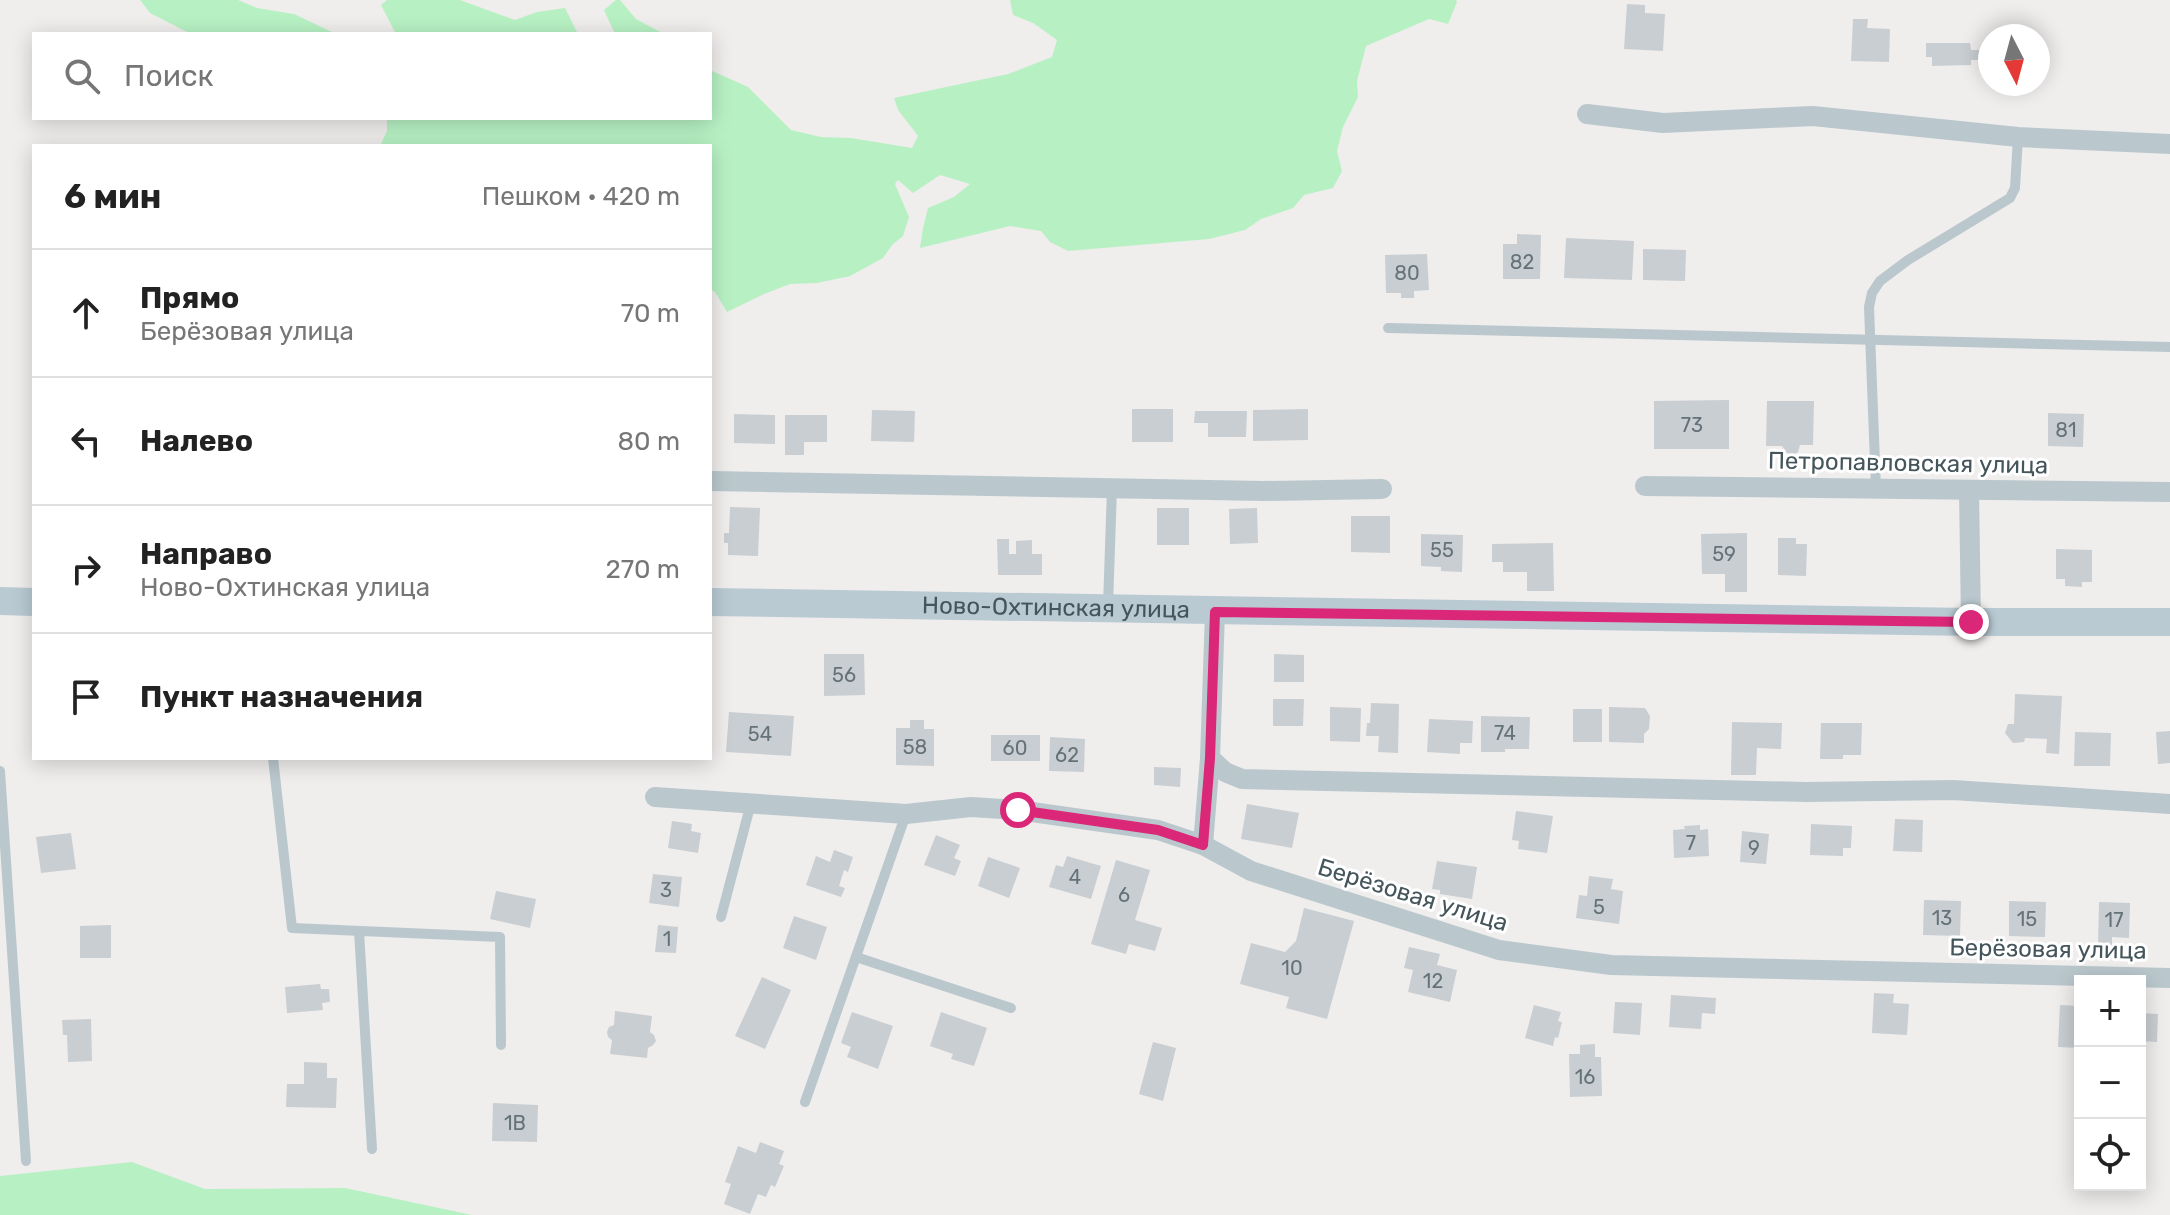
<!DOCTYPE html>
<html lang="ru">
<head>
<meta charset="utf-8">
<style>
	body { margin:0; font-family:Rubik,sans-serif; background:#f2f2f2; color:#222 }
	.controls { position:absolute; right:24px; bottom:24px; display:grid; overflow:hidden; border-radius:0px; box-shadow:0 4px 20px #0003 }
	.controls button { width:72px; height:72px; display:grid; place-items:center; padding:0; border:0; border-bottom:2px solid #e0e0e0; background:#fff; color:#222; font:40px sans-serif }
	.compass { position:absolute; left:1978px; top:24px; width:72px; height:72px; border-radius:50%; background:#fff; box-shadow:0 4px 20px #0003; rotate:174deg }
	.stop { position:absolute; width:24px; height:24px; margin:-18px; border:6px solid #db2777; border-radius:50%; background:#fff }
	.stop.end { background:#db2777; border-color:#fff; box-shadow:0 2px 8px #0008 }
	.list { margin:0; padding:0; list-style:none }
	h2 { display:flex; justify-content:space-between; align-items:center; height:104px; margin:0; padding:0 32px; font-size:34px }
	h2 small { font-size:26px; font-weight:400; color:#767676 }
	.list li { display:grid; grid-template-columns:52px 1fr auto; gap:24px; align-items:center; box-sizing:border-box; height:128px; padding:0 32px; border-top:2px solid #e0e0e0 }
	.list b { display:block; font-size:30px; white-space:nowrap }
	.list p { margin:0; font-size:26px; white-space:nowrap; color:#767676 }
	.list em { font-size:26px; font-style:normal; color:#767676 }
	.icon { flex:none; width:44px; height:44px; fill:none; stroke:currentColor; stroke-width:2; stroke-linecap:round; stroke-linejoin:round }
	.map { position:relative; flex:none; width:2170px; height:1215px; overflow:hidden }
	.search { position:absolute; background:#fff; box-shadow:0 4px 20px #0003; left:32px; top:32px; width:680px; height:88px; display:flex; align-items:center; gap:20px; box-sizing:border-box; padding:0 28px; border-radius:0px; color:#767676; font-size:30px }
	.panel { position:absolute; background:#fff; box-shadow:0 4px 20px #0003; left:32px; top:144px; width:680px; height:616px; border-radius:0px }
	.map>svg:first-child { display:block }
</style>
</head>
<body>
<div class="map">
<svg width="2170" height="1215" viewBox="0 0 2170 1215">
	<rect width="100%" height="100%" fill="#f0eded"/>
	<g fill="#b7f1c3">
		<polygon points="140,0 238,0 257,8 294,14 336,34 191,34 150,13"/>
		<polygon points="387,0 460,0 515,20 537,12 565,8 578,34 396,34 381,5"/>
		<polygon points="616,0 620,0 636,19 664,34 615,34 604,10"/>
		<polygon points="1010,0 1456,0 1457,2 1448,24 1429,19 1366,46 1357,81 1358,97 1343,127 1337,151 1342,171 1333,188 1304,195 1293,208 1261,219 1245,230 1209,239 1068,251 1050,242 1041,231 1010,226 920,248 923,228 928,208 954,197 970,184 940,175 913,193 898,180 895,184 909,217 903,236 892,245 883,258 850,276 817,283 790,284 764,294 727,312 715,292 710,289 710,146 380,146 387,131 387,118 710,118 710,70 748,87 791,130 821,137 851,138 912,148 918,136 898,110 894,98 1008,74 1052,57 1057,40 1033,23 1013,15"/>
		<polygon points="132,1162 205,1189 345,1188 472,1215 0,1215 0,1176"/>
	</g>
	<g fill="#c9ced2">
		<polygon points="1627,4 1645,5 1645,13 1665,14 1663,51 1624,49"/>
		<polygon points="1853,19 1868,19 1867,28 1890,29 1889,62 1851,61"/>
		<polygon points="1926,43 1970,43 1971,50 1979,50 1979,60 1971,60 1971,65 1932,66 1932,57 1926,57"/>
		<polygon points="1517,234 1541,235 1540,279 1503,279 1503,244 1517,244"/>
		<polygon points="1566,238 1634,241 1632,280 1564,278"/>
		<polygon points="1643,249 1686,250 1685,281 1643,280"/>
		<polygon points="1427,254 1429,290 1414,291 1414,298 1401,298 1401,293 1386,293 1385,255"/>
		<polygon points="1729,400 1729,449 1654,449 1654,401"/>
		<polygon points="1767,401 1814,401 1813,445 1800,445 1798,452 1793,455 1787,453 1782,446 1766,446"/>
		<rect x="1132" y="409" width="41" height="33"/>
		<polygon points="1308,409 1308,440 1253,441 1253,410"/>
		<polygon points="872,410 915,411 914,442 871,441"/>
		<polygon points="1195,411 1247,411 1246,437 1208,437 1208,423 1194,423"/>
		<polygon points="2048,413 2084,414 2083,447 2048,446"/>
		<polygon points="734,414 775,415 775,444 734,443"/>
		<polygon points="785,415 827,415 827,442 804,442 804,455 785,455"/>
		<polygon points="730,507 760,508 758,556 728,555 728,543 724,543 724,533 729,533"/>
		<rect x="1157" y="508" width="32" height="37"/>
		<polygon points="1257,508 1258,543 1230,544 1229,509"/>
		<polygon points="1351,516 1390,516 1390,553 1351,552"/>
		<polygon points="1747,533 1747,592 1725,592 1725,574 1702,574 1701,534"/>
		<polygon points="1421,534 1463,535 1462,572 1441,571 1441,567 1421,566"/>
		<polygon points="1778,538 1796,538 1796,544 1807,544 1806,576 1778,575"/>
		<polygon points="997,539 1009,539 1009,554 1016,554 1016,541 1032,540 1032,554 1042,554 1042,575 998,575"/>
		<polygon points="1553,543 1554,591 1527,591 1527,572 1503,572 1503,562 1492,562 1492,544"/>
		<polygon points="2056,549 2092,550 2092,582 2082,582 2082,587 2065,586 2065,579 2056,579"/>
		<polygon points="824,654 864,654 865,695 824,696"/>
		<polygon points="1274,654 1304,655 1304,682 1274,682"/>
		<polygon points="2015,694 2062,696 2059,754 2046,753 2047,739 2025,738 2024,742 2013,743 2005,733 2008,724 2014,724"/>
		<polygon points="1273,699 1304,699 1303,726 1273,726"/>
		<polygon points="1371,703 1399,704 1398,753 1378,752 1379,736 1366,736 1367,723 1370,723"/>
		<polygon points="1330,707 1361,708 1360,742 1330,741"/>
		<polygon points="1609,707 1645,708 1650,716 1649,729 1644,734 1644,743 1609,742"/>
		<rect x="1573" y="709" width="29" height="33"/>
		<polygon points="729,712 794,716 791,756 726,752"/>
		<polygon points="1481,716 1530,717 1529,749 1505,749 1505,752 1481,752"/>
		<polygon points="1429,719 1473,721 1472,743 1460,743 1460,754 1427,752"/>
		<polygon points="910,720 924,720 924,729 934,729 934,766 896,765 896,728 910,728"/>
		<polygon points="1732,722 1782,723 1781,749 1757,748 1756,775 1731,775"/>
		<polygon points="1821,723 1862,723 1861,755 1843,755 1843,759 1820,759"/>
		<polygon points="2170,731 2170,763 2158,764 2156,732"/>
		<polygon points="2075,732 2111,733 2110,766 2074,766"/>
		<rect x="991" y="735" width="49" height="26"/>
		<polygon points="1050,737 1085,739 1084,772 1049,771"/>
		<polygon points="1154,767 1181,768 1180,787 1154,785"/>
		<polygon points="1247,804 1299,813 1292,848 1241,839"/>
		<polygon points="1516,811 1553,816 1547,853 1518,849 1519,841 1512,840"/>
		<polygon points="1895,819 1923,820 1922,852 1893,851"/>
		<polygon points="672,821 692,824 691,831 701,833 698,853 668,848"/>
		<polygon points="1811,824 1852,826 1851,848 1843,848 1843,856 1810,855"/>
		<polygon points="1700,825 1700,830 1708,829 1709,856 1674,858 1673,830 1685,829 1684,826"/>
		<polygon points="1742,831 1769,834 1766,864 1740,862"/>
		<polygon points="71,833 76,869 41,873 36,837"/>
		<polygon points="936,835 960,845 954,858 961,861 955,876 924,865"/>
		<polygon points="834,850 853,857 848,872 844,870 839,886 845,888 841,897 806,885 816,856 830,862"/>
		<polygon points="1067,856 1101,866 1091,899 1049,887 1056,865 1063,867"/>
		<polygon points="988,857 1020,868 1009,898 978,886"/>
		<polygon points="1116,860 1150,870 1135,920 1162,928 1155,951 1129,944 1126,954 1091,944"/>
		<polygon points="1437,861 1477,867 1472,899 1440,894 1440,890 1432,889"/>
		<polygon points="653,874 682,877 679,907 649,903"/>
		<polygon points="1589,876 1613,879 1611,889 1623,891 1619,924 1576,918 1579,895 1587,896"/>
		<polygon points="496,891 536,899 530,928 490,919"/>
		<polygon points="1924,900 1961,901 1960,936 1923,935"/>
		<polygon points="2009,901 2046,902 2045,937 2009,936"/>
		<polygon points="2099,902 2130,903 2129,938 2112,937 2112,947 2098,946"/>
		<polygon points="1304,908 1354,921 1327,1019 1286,1008 1289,997 1240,984 1251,943 1285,952 1296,941"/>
		<polygon points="794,916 827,927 816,960 783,948"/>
		<polygon points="111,925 111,958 80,958 80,926"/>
		<polygon points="658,925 678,927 676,953 655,952"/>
		<polygon points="1409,947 1440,954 1437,965 1457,970 1450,1002 1408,992 1413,970 1404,968"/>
		<polygon points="762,977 791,990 765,1049 735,1036"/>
		<polygon points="320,984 321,989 329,989 330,1002 322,1003 323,1010 287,1013 285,987"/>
		<polygon points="1874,993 1894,994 1893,1003 1909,1004 1907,1035 1872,1033"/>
		<polygon points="1671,995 1716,998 1715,1014 1702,1013 1701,1029 1669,1027"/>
		<polygon points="1615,1002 1642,1003 1640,1035 1613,1033"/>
		<polygon points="1534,1005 1561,1012 1558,1021 1562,1022 1558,1038 1555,1037 1553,1046 1525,1038"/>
		<polygon points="2060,1005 2080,1006 2080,1048 2058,1047"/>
		<polygon points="615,1011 652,1016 650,1032 654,1035 656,1041 653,1045 648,1048 647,1058 610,1054 612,1040 608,1037 607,1032 609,1027 614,1025"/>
		<polygon points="852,1012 893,1026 878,1069 847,1057 851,1047 841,1043"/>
		<polygon points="941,1012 987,1028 974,1066 951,1059 953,1054 930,1046"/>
		<polygon points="2140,1013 2158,1014 2157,1042 2140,1041"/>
		<polygon points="91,1019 92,1061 68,1062 67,1035 63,1035 62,1020"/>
		<polygon points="1153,1042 1176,1048 1163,1101 1139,1094"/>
		<polygon points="1595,1044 1595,1057 1601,1057 1602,1096 1570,1097 1569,1054 1580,1054 1580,1045"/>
		<polygon points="304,1062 327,1063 327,1078 337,1078 336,1108 286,1107 287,1084 304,1084"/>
		<polygon points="493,1103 538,1105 537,1142 492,1141"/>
		<polygon points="760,1142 784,1151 779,1164 784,1166 775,1187 771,1185 766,1197 758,1194 750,1214 724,1204 731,1184 725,1182 738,1146 756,1153"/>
	</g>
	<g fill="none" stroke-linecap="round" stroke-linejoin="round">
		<g stroke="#bac8cd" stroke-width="10">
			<polyline points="1388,328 2170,347"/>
			<polyline points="1876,489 1869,307 1872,293 1880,281 1908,260 2010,198 2015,188 2018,137"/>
			<polyline points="1108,606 1112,488"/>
			<polyline points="273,758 292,928 500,937 501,1045"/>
			<polyline points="0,771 26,1161"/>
			<polyline points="721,917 751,803"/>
			<polyline points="359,931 372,1149"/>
			<polyline points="856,957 1011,1008"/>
			<polyline points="805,1102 906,814"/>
		</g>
		<g stroke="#bac8cd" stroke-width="20">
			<polyline points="1587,114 1663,123 1813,116 2018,137 2170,144"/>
			<polyline points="710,481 1264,491 1382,489"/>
			<polyline points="1645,486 2170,492"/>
			<polyline points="1969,490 1971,622"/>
			<polyline points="1215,612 1210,758 1225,772 1242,779 1806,792 1953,790 2170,804"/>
			<polyline points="655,797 906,814 971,807 1018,810 1158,830 1203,845 1251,871 1499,950 1611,965 2170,978"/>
			<polyline points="1203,845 1210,758"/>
		</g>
		<g stroke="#b9cad3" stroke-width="28">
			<polyline points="0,601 34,602"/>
			<path id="s1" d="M710,602L1971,622H2170"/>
		</g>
	</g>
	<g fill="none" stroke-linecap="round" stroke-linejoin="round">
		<polyline stroke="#db2777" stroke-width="10" points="1018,810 1158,830 1203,845 1210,758 1215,612 1971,622"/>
	</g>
	<g text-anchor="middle" stroke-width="6" stroke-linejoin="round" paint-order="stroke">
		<g font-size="20" fill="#657379">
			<text x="1522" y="269">82</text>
			<text x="1407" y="280">80</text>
			<text x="1692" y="432">73</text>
			<text x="2066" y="437">81</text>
			<text x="1442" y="557">55</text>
			<text x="1724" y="561">59</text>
			<text x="844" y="682">56</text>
			<text x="1505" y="740">74</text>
			<text x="760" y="741">54</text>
			<text x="915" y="754">58</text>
			<text x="1015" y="755">60</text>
			<text x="1067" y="762">62</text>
			<text x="1691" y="850">7</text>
			<text x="1754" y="855">9</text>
			<text x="1075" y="884">4</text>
			<text x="666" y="897">3</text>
			<text x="1124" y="902">6</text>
			<text x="1599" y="914">5</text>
			<text x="1942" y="925">13</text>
			<text x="2027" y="926">15</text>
			<text x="2114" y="927">17</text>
			<text x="667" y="946">1</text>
			<text x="1292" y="975">10</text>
			<text x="1433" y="988">12</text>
			<text x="1585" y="1084">16</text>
			<text x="515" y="1130">1В</text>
		</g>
		<g font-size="24" fill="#44555b" stroke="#fff">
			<text transform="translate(1908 463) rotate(1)" y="8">Петропавловская улица</text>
			<text dy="8" stroke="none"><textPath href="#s1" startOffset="346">Ново-Охтинская улица</textPath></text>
			<text transform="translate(1413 895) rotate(17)" y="8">Берёзовая улица</text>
			<text transform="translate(2048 949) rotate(1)" y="8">Берёзовая улица</text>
		</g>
	</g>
</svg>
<div class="controls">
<button>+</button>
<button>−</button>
<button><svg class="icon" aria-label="locate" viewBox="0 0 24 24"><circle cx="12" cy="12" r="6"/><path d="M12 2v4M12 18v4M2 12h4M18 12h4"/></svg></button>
</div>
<svg class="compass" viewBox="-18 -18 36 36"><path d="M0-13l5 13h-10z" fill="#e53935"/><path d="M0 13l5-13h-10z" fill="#767676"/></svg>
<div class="stop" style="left:1018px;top:810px"></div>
<div class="stop end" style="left:1971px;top:622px"></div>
<div class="search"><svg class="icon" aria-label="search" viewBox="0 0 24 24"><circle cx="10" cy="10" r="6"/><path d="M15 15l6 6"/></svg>Поиск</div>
<section class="panel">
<h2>6 мин<small>Пешком · 420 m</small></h2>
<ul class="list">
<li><svg class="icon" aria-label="ahead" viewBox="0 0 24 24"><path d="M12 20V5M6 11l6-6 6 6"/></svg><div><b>Прямо</b><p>Берёзовая улица</p></div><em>70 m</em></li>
<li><svg class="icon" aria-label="left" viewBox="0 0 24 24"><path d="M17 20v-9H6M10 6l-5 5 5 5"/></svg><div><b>Налево</b></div><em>80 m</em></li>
<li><svg class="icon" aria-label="right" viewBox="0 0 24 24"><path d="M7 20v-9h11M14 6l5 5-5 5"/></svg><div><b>Направо</b><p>Ново-Охтинская улица</p></div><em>270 m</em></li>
<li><svg class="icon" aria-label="arrive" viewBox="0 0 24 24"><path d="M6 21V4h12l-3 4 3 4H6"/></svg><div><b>Пункт назначения</b></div></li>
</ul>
</section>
</div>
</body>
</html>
